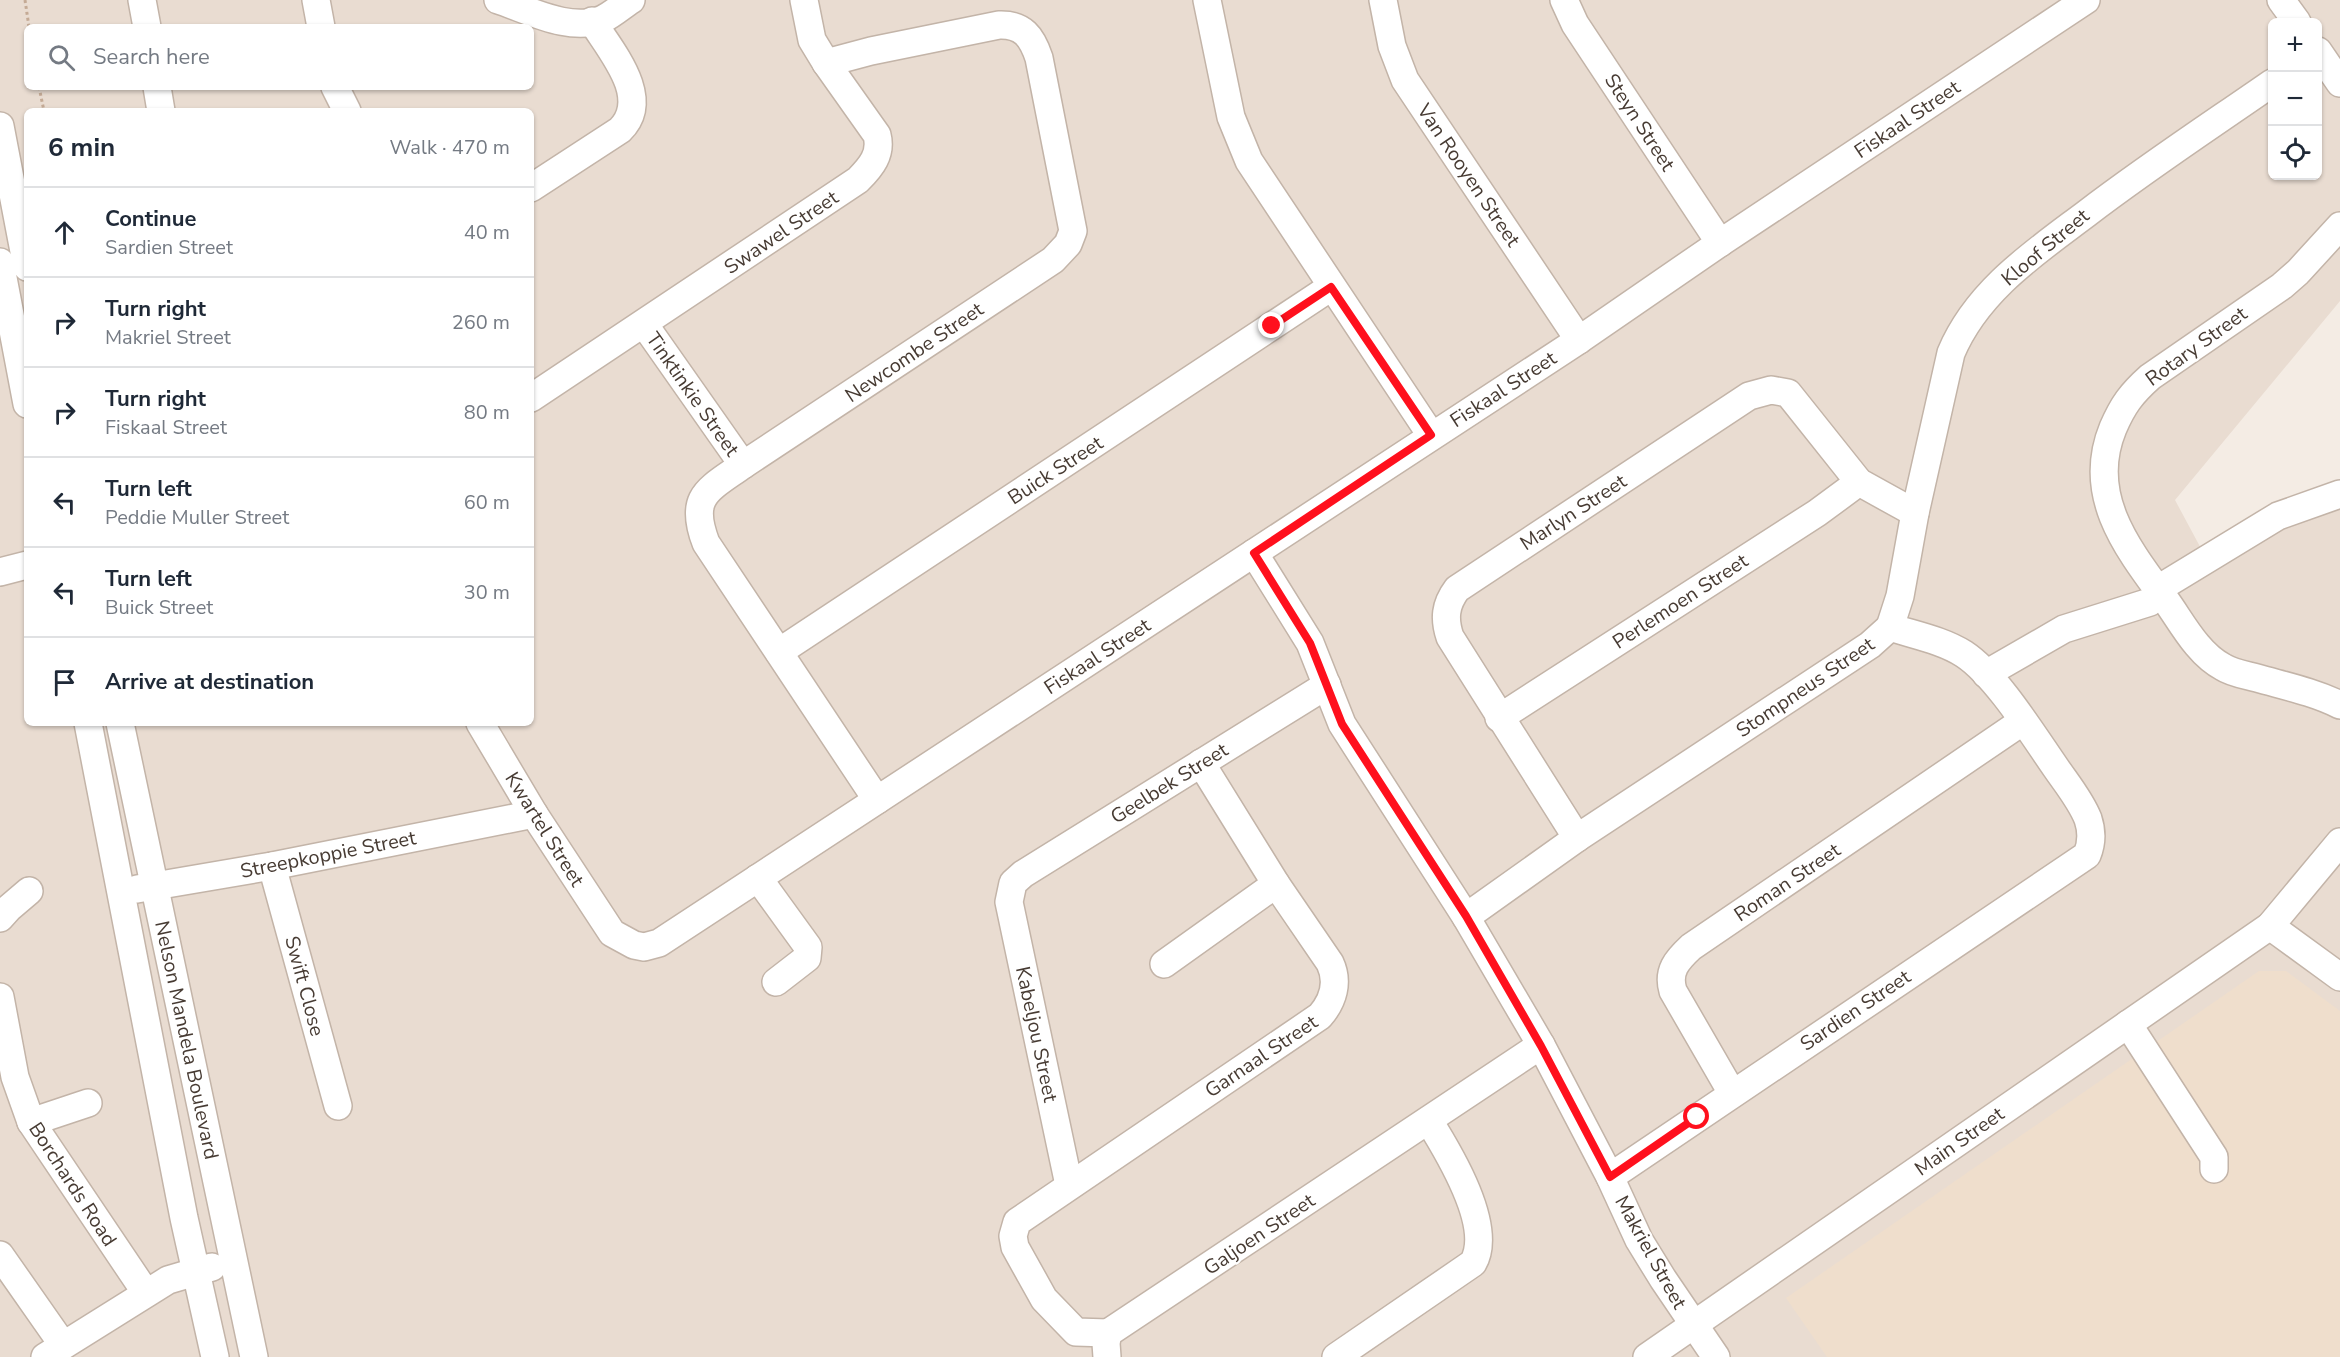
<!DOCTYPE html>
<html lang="en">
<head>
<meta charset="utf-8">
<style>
	body { margin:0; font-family:"Nunito Sans",sans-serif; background:#f2f2f3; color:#1f2937 }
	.controls { position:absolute; right:18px; top:18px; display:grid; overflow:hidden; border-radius:9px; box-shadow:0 2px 4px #0004 }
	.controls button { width:54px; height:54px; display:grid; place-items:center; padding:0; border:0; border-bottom:2px solid #e0e1e3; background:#fff; color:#1f2937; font:30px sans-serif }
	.stop { position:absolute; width:18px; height:18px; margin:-14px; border:4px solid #ff101d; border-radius:50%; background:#fff }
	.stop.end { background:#ff101d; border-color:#fff; box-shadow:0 2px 6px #0008 }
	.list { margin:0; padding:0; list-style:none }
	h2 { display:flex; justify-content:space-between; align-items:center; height:78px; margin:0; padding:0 24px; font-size:26px }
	h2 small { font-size:20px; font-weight:400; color:#747a83 }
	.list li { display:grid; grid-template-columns:39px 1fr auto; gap:18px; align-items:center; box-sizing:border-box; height:90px; padding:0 24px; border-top:2px solid #e0e1e3 }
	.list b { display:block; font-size:22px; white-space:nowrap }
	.list p { margin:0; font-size:20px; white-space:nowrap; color:#747a83 }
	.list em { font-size:20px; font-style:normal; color:#747a83 }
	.icon { flex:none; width:33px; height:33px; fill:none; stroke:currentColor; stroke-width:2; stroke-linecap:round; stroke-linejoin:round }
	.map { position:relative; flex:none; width:2340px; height:1357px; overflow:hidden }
	.search { position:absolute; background:#fff; box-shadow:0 2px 4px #0004; left:24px; top:24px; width:510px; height:66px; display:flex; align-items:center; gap:15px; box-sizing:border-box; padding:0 21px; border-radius:9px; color:#747a83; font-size:22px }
	.panel { position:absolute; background:#fff; box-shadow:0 2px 4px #0004; left:24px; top:108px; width:510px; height:618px; border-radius:9px }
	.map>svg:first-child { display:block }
</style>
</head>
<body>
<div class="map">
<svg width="2340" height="1357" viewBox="0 0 2340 1357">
	<rect width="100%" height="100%" fill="#f4ece4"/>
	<path fill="#e9dcd1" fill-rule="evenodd" d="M0,0H2340V301L2175,500L2212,569L2340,494V1357H0ZM2272,22H2318V176H2272ZM27,27H531V87H27ZM27,111H531V723H27Z"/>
	<polygon fill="#efdecc" points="2259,971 2286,971 2340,1011 2340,1357 1827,1357 1786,1298"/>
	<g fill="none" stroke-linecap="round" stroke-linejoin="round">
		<g stroke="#c3b4a8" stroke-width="30">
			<g id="minor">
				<polyline points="142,0 147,27"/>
				<polyline points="316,0 321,27"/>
				<path d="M498,0C529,10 571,33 603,19C613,14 622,6 631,0"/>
				<polyline points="1207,0 1231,117 1249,161 1431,435"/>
				<polyline points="1383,0 1392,46 1405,80 1579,340"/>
				<polyline points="1564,0 1575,24 1720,243"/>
				<polyline points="2281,0 2297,22"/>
				<polyline points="2318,51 2340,83"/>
				<path d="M826,63L871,51L999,25C1023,24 1032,37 1039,58L1073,231L1068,244L1053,260L743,465C708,490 688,496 706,543L877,800"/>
				<polyline points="157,87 161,111"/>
				<polyline points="335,87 347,111"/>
				<polyline points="0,126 27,267"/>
				<path d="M531,188L620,130C653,98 610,50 592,21"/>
				<path d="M2340,226L2298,272L2282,286L2150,377C2131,394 2123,405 2113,428C2085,496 2128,549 2167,602C2182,623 2198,654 2223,667C2232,673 2246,675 2257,678C2285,686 2314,692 2340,705"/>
				<polyline points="0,262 27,404"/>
				<polyline points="644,324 743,465"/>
				<path d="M531,398L858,180C871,167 882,154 877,135L826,63L812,40L804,0"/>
				<polyline points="1254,553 1310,643 1342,724 1466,917 1541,1045 1610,1177 1639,1240 1663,1279 1716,1357"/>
				<polyline points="0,572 27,565"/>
				<polyline points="2158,589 2278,516 2340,494"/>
				<path d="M1890,627L1900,596L1915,513L1951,353C1977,291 2034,253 2086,214C2146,168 2210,126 2272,83"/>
				<polyline points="779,652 1331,287"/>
				<polyline points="1986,674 2064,629 2150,602 2154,598 2158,589"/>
				<polyline points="1499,718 1817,513 1859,482"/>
				<polyline points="88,723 184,1218 215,1357"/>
				<polyline points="120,723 254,1357"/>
				<polyline points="480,723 534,814 612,933 634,945 644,947 659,943 1579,340 1720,243 2086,0"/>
				<path d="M1577,838L1450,637C1444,619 1445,605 1457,589L1749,396L1771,390L1788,393L1859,482L1915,513"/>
				<polyline points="272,866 338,1106"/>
				<polyline points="758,878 808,947 807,958 776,982"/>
				<polyline points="137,889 272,866 534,814"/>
				<path d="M1466,917L1577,838L1870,645L1890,627C1914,635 1942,640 1964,654C1996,675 2033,735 2056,768C2067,784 2081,801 2088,819C2092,831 2092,843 2087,855L1610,1177"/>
				<polyline points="0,918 9,908 29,891"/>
				<polyline points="2270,926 2340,977"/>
				<polyline points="1164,964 1276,884"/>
				<polyline points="0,997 15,1077 31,1122 146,1293"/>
				<polyline points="2128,1024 2214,1157 2214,1169"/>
				<path d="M1732,1093L1673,991C1667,971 1677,960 1691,947L2023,721"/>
				<polyline points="31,1122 88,1103"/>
				<polyline points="1069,1185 1009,902 1013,883 1023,874 1327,685"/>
				<polyline points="0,1255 63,1345"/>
				<path d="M1108,1333L1076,1332L1044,1299L1015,1247L1013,1236L1017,1222L1320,1016C1333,1001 1339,982 1330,963L1276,884L1201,763"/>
				<polyline points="45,1357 168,1280 212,1267"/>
				<polyline points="1107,1357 1106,1343 1108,1333 1541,1045"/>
				<path d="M1336,1357L1473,1263C1494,1227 1449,1153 1429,1121"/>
				<polyline points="1647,1357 2270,926 2340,842"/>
			</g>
		</g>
		<g stroke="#c4aa95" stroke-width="3" stroke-dasharray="3 3" stroke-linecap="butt">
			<polyline points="25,0 29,27"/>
			<polyline points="39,87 44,111"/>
			<polyline points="26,427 27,461"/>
		</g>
		<use href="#minor" stroke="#fff" stroke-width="27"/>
	</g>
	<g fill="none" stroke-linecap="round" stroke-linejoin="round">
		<polyline stroke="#ff101d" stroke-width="8" points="1272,326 1331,287 1431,435 1254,553 1310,643 1342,724 1466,916 1541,1046 1610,1177 1697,1117"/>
	</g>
	<g text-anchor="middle" stroke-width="4.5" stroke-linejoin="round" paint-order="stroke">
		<g font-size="20" fill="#473b33" stroke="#fff">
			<text transform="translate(1907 119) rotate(-34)" y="7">Fiskaal Street</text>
			<text transform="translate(1640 122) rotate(57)" y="7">Steyn Street</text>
			<text transform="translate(1469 175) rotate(56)" y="7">Van Rooyen Street</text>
			<text transform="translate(781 232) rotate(-34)" y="7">Swawel Street</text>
			<text transform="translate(2045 247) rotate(-40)" y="7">Kloof Street</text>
			<text transform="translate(2196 346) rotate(-36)" y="7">Rotary Street</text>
			<text transform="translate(914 352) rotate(-34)" y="7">Newcombe Street</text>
			<text transform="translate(1503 389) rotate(-33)" y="7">Fiskaal Street</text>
			<text transform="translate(693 394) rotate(55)" y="7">Tinktinkie Street</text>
			<text transform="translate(1055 470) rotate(-33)" y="7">Buick Street</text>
			<text transform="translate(1573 512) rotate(-33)" y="7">Marlyn Street</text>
			<text transform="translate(1680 601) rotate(-33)" y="7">Perlemoen Street</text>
			<text transform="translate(1097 656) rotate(-33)" y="7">Fiskaal Street</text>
			<text transform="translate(1805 687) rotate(-34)" y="7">Stompneus Street</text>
			<text transform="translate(1169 783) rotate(-32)" y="7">Geelbek Street</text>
			<text transform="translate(545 829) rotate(58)" y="7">Kwartel Street</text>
			<text transform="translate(328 854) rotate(-11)" y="7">Streepkoppie Street</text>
			<text transform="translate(1787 882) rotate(-34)" y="7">Roman Street</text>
			<text transform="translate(305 986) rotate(75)" y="7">Swift Close</text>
			<text transform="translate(1855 1010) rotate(-34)" y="7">Sardien Street</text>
			<text transform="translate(1037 1034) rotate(78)" y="7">Kabeljou Street</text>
			<text transform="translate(187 1040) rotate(78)" y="7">Nelson Mandela Boulevard</text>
			<text transform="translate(1261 1056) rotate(-34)" y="7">Garnaal Street</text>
			<text transform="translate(1959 1141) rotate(-35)" y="7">Main Street</text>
			<text transform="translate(73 1184) rotate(57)" y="7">Borchards Road</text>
			<text transform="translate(1259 1234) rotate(-34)" y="7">Galjoen Street</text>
			<text transform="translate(1651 1252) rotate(61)" y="7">Makriel Street</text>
		</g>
	</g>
</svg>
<div class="controls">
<button>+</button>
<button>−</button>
<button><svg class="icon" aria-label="locate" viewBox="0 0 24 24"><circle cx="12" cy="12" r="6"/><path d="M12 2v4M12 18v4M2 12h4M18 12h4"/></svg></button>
</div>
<div class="stop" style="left:1697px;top:1117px"></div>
<div class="stop end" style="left:1272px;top:326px"></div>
<div class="search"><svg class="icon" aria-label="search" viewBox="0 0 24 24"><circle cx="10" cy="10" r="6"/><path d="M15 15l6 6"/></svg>Search here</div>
<section class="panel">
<h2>6 min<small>Walk · 470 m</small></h2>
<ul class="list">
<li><svg class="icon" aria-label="ahead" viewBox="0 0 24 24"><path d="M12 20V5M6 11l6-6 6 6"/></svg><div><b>Continue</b><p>Sardien Street</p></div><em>40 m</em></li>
<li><svg class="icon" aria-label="right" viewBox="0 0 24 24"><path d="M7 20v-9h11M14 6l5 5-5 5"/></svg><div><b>Turn right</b><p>Makriel Street</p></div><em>260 m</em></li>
<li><svg class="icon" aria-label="right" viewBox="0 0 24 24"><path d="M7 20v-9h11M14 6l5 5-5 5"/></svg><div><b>Turn right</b><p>Fiskaal Street</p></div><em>80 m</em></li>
<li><svg class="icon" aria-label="left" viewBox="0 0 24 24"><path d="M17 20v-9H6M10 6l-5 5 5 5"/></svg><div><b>Turn left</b><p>Peddie Muller Street</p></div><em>60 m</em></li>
<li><svg class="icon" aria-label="left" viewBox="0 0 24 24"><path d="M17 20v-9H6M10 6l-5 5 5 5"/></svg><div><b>Turn left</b><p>Buick Street</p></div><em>30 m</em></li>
<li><svg class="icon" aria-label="arrive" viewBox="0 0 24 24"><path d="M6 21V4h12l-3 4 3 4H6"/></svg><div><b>Arrive at destination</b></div></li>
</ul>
</section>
</div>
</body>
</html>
